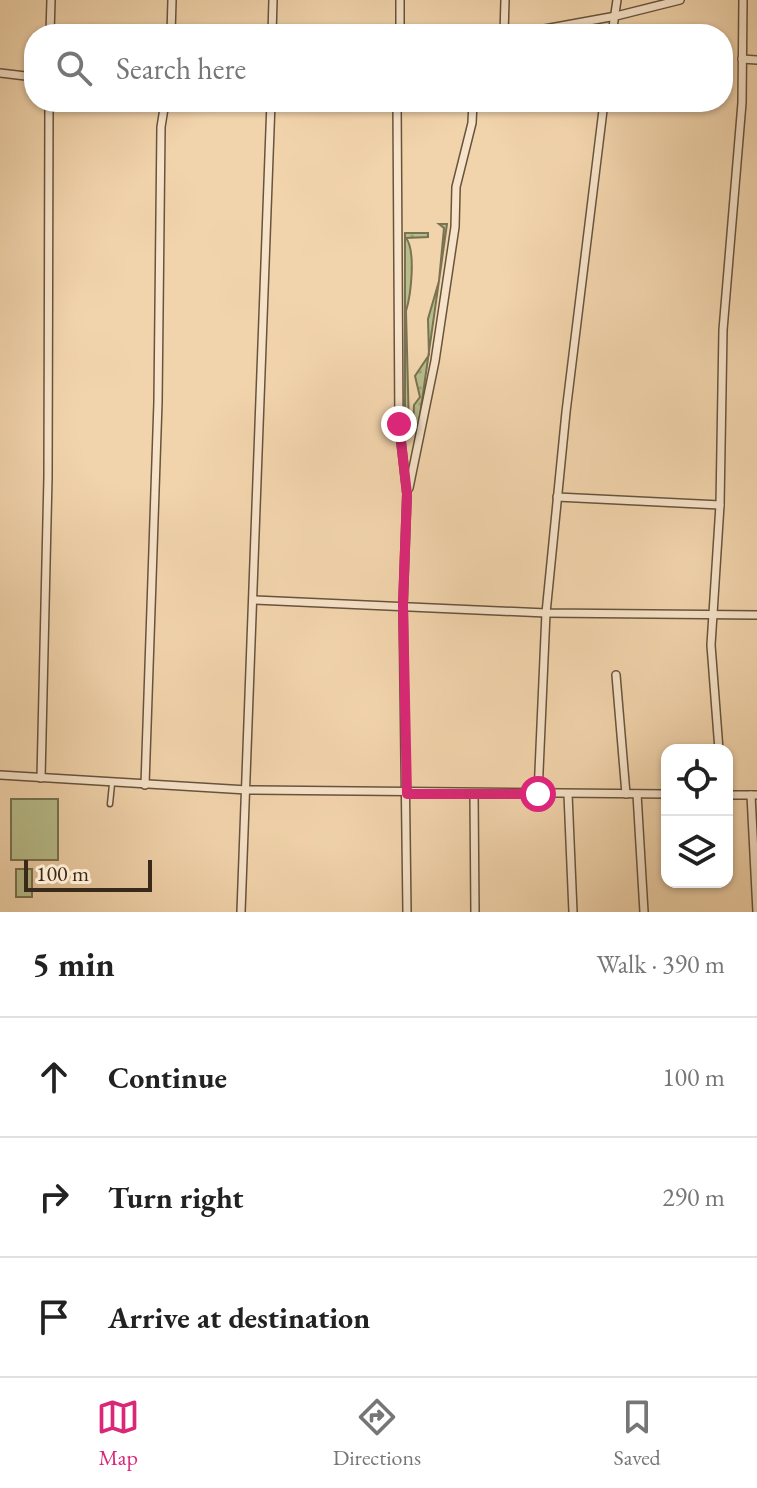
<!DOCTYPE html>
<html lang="en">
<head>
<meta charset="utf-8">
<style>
	body { margin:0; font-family:"EB Garamond",serif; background:#f6f6f6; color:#222 }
	.controls { position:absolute; right:24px; bottom:24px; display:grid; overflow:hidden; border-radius:16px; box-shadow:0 2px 6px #0004 }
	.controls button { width:72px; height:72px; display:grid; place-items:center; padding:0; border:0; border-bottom:2px solid #e0e0e0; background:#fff; color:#222; font:40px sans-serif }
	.scale { position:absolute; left:24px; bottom:20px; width:128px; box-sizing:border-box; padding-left:8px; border:4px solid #392918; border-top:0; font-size:22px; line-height:28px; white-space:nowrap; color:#392918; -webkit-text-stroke:6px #f7e3c9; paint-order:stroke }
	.stop { position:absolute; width:24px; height:24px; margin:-18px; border:6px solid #db2777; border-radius:50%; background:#fff }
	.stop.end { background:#db2777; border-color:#fff; box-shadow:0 2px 8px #0008 }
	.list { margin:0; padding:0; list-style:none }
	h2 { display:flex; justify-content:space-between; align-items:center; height:104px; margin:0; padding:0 32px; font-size:34px }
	h2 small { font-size:26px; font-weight:400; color:#767676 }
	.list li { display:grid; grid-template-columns:52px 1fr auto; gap:24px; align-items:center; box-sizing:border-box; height:120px; padding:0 32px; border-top:2px solid #e0e0e0 }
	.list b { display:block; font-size:30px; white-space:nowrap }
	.list em { font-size:26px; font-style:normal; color:#767676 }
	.icon { flex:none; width:44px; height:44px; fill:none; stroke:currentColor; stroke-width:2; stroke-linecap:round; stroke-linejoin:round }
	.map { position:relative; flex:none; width:757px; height:912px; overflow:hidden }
	.search { position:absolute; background:#fff; box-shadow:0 2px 6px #0004; left:24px; right:24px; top:24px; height:88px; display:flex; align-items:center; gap:20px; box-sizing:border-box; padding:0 28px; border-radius:32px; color:#767676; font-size:30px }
	.sheet { height:464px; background:#fff }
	nav { display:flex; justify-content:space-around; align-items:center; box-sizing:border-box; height:112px; border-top:2px solid #e0e0e0; background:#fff; font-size:22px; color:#767676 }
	nav a { display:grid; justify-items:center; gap:4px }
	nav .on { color:#db2777 }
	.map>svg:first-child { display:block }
</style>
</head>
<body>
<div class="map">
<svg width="757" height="912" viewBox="0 0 757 912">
	<defs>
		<pattern id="grass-dots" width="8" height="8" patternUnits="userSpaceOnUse" patternTransform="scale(2)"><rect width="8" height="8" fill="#b8bd8b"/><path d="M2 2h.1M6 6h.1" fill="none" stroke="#9fa277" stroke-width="1.8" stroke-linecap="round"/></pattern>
	</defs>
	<rect width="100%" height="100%" fill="#f2d4ac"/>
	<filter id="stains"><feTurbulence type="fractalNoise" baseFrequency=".0025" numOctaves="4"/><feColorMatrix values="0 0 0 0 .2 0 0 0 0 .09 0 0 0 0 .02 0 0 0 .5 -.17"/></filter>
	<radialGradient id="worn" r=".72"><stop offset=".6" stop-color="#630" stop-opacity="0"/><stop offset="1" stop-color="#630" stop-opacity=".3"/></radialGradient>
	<g fill="url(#grass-dots)" stroke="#787352" stroke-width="2">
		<polygon points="439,224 447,224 420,415 418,427 413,429 414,405 420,397 415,376 429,355 428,319 439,281 444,228"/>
		<path d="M405,233H428V237L406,238C416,251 411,295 406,311L409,428L405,424Z"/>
	</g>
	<g fill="#b8bd8b" stroke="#787352" stroke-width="2">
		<rect x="11" y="799" width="47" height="61"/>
		<rect x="16" y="869" width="16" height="28"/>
	</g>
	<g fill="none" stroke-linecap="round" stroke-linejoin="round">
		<g stroke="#67543d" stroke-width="7">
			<polyline id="lane" points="110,804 112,784"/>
		</g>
		<g stroke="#67543d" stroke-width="10">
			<g id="street">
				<polyline points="50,34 51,0"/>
				<polyline points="171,34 172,0"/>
				<polyline points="272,34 273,0"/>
				<polyline points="400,34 400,0"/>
				<polyline points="504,34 505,0"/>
				<polyline points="517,34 616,16 680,0"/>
				<polyline points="612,34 617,0"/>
				<polyline points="742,59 757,60"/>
				<polyline points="0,73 34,77"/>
				<polyline points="397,102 399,424 407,494 403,605 407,912"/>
				<polyline points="409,488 435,361 455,227 456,187 472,123 473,102"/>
				<polyline points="557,497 720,505"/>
				<polyline points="255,600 546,613 757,615"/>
				<polyline points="616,675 626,794"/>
				<polyline points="719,750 711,645 720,505 723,330 742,103 743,0"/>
				<polyline points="0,775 247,790 667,794"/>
				<polyline points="41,778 48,477 49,102"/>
				<polyline points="145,785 158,402 161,127 165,102"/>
				<polyline points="474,794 475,912"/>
				<polyline points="538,794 546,613 566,412 604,102"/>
				<polyline points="568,794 573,912"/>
				<polyline points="637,794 644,912"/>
				<polyline points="727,795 757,795"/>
				<polyline points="751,795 757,912"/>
				<polyline points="241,912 271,102"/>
			</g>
		</g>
		<use href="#lane" stroke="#f7e3c9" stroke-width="4"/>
		<use href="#street" stroke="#f7e3c9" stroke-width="7"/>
	</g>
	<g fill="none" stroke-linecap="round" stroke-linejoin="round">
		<polyline stroke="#db2777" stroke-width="10" points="399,424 407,494 403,605 407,794 538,794"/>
	</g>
	<rect width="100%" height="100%" filter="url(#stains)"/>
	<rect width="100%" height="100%" fill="url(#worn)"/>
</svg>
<div class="controls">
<button><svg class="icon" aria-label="locate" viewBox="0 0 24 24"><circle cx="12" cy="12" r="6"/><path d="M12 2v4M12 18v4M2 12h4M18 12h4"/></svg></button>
<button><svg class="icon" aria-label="layers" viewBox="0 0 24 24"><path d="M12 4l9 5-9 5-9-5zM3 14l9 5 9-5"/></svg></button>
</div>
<div class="scale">100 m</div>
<div class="stop" style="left:538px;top:794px"></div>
<div class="stop end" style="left:399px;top:424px"></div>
<div class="search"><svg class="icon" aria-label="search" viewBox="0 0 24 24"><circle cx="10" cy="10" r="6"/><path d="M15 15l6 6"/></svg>Search here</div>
</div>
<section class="sheet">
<h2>5 min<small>Walk · 390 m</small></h2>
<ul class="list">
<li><svg class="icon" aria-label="ahead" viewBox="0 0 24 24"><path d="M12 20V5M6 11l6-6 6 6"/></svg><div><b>Continue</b></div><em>100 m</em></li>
<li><svg class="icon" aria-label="right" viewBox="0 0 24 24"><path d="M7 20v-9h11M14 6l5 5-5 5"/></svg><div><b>Turn right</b></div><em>290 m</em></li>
<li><svg class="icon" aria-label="arrive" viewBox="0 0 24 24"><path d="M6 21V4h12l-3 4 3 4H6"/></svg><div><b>Arrive at destination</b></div></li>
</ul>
</section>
<nav>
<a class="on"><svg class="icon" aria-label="map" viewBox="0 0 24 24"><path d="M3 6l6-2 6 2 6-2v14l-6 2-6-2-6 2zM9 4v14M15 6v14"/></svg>Map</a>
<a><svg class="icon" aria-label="directions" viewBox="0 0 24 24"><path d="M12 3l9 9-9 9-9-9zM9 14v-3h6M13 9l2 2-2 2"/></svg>Directions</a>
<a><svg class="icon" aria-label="saved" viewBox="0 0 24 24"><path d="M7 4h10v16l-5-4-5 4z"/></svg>Saved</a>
</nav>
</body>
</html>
